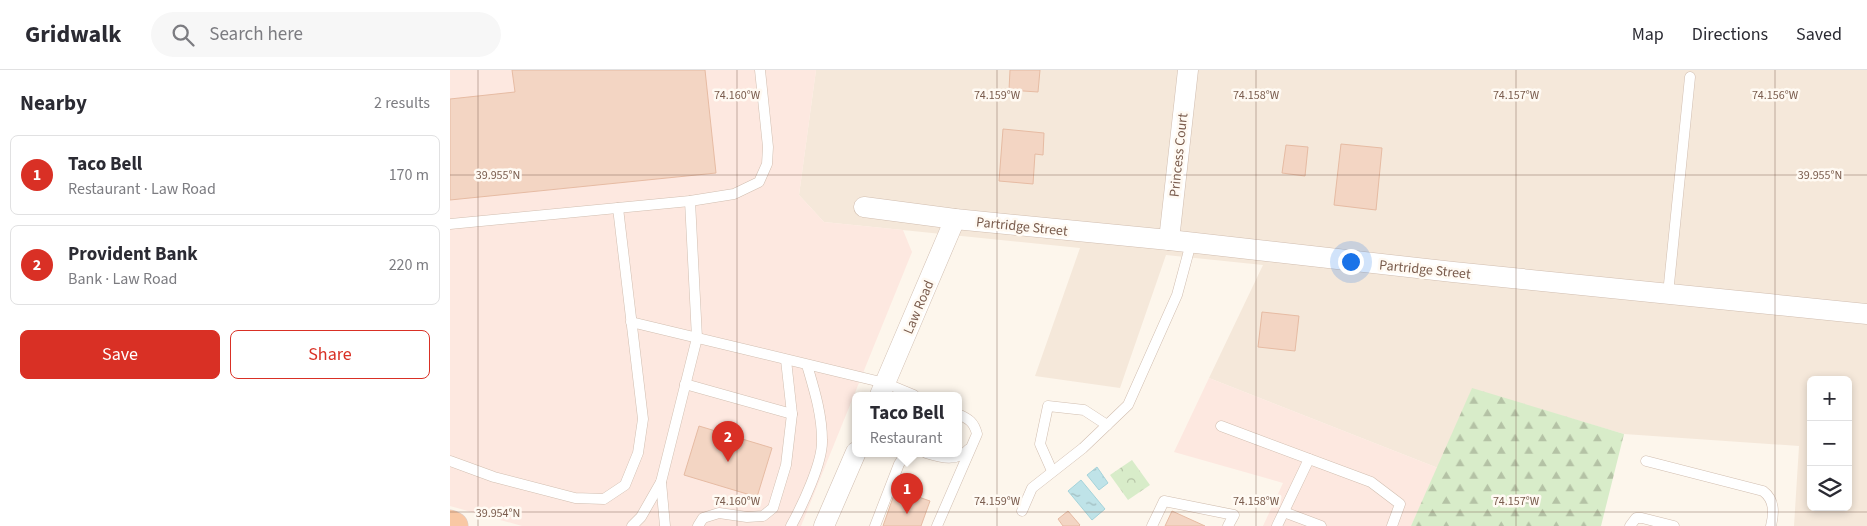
<!DOCTYPE html>
<html lang="en">
<head>
<meta charset="utf-8">
<style>
	body { margin:0; font-family:"Source Sans 3",sans-serif; background:#f7f7f7; color:#2b2b33 }
	.controls { position:absolute; right:15px; bottom:15px; display:grid; overflow:hidden; border-radius:8px; box-shadow:0 2px 8px #0003 }
	.controls button { width:45px; height:45px; display:grid; place-items:center; padding:0; border:0; border-bottom:1px solid #e1e1e2; background:#fff; color:#2b2b33; font:25px sans-serif }
	.you { position:absolute; left:900px; top:191px; width:18px; height:18px; margin:-12px; border:4px solid #fff; border-radius:50%; background:#1a73e8; box-shadow:0 0 0 8px #1a73e833 }
	.badge { display:grid; place-items:center; width:32px; height:32px; border-radius:50%; background:#d93025; color:#fff; font-size:16px; font-weight:700 }
	.pin { position:absolute; translate:-50% -41px; filter:drop-shadow(0 1px 2px #0008) }
	.pin::after { content:''; position:absolute; top:26px; width:18px; height:15px; background:inherit; clip-path:polygon(0 0,100% 0,50% 100%) }
	.popup { position:absolute; left:402px; top:322px; width:110px; height:65px; box-sizing:border-box; display:grid; place-content:center; border-radius:8px; background:#fff; filter:drop-shadow(0 1px 4px #0005); font-size:16px; white-space:nowrap; color:#7c7c81 }
	.popup b { font-size:19px; color:#2b2b33 }
	.popup::after { content:''; position:absolute; left:50%; top:100%; margin-left:-10px; border:10px solid transparent; border-top-color:#fff }
	.list { margin:0; padding:0; list-style:none }
	h2 { display:flex; justify-content:space-between; align-items:center; height:65px; margin:0; padding:0 20px; font-size:21px }
	h2 small { font-size:16px; font-weight:400; color:#7c7c81 }
	.list li { display:grid; grid-template-columns:32px 1fr auto; gap:15px; align-items:center; box-sizing:border-box; height:80px; margin:0 10px 10px; padding:0 10px; border:1px solid #e1e1e2; border-radius:8px }
	.list b { display:block; font-size:19px; white-space:nowrap }
	.list p { margin:0; font-size:16px; white-space:nowrap; color:#7c7c81 }
	.list em { font-size:16px; font-style:normal; color:#7c7c81 }
	.actions { display:flex; gap:10px; padding:15px 20px }
	.actions a { flex:1; padding:11px 0; border:1px solid #d93025; border-radius:8px; text-align:center; font-size:18px; color:#d93025 }
	.actions .main { background:#d93025; color:#fff }
	.icon { flex:none; width:28px; height:28px; fill:none; stroke:currentColor; stroke-width:2; stroke-linecap:round; stroke-linejoin:round }
	.map { position:relative; flex:none; width:1417px; height:456px; overflow:hidden }
	header { display:flex; align-items:center; gap:30px; box-sizing:border-box; height:70px; padding:0 25px; background:#fff; border-bottom:1px solid #e1e1e2 }
	header strong { font-size:24px }
	nav { display:flex; gap:28px; margin-inline-start:auto; font-size:18px }
	.search { width:350px; height:45px; background:#f7f7f7; display:flex; align-items:center; gap:12px; box-sizing:border-box; padding:0 18px; border-radius:28px; color:#7c7c81; font-size:19px }
	main { display:flex }
	aside { flex:1; background:#fff }
	.map>svg:first-child { display:block }
</style>
</head>
<body>
<header>
<strong>Gridwalk</strong>
<div class="search"><svg class="icon" aria-label="search" viewBox="0 0 24 24"><circle cx="10" cy="10" r="6"/><path d="M15 15l6 6"/></svg>Search here</div>
<nav><a>Map</a><a>Directions</a><a>Saved</a></nav>
</header>
<main>
<aside>
<h2>Nearby<small>2 results</small></h2>
<ul class="list">
<li><span class="badge">1</span><div><b>Taco Bell</b><p>Restaurant · Law Road</p></div><em>170 m</em></li>
<li><span class="badge">2</span><div><b>Provident Bank</b><p>Bank · Law Road</p></div><em>220 m</em></li>
</ul>
<div class="actions"><a class="main">Save</a><a>Share</a></div>
</aside>
<div class="map">
<svg width="1417" height="456" viewBox="0 0 1417 456">
	<defs>
		<pattern id="forest-firs" width="22" height="20" patternUnits="userSpaceOnUse" patternTransform="scale(1.25)"><rect width="22" height="20" fill="#d8ecc9"/><path d="M5 1l3.5 6h-7zM16 11l3.5 6h-7z" fill="#b4c2a5"/></pattern>
		<pattern id="park-crowns" width="20" height="18" patternUnits="userSpaceOnUse" patternTransform="scale(1.25)"><rect width="20" height="18" fill="#d8ecc9"/><path d="M2 6a3 3 0 1 1 6 0M12 15a3 3 0 1 1 6 0" fill="none" stroke="#b4c2a5"/></pattern>
		<pattern id="water-ripples" width="26" height="14" patternUnits="userSpaceOnUse" patternTransform="scale(1.25)"><rect width="26" height="14" fill="#bfe3e8"/><path d="M2 4q2-2 4 0t4 0M15 11q2-2 4 0t4 0" fill="none" stroke="#a0bbbe"/></pattern>
	</defs>
	<rect width="100%" height="100%" fill="#fdf6ec"/>
	<path fill="#f5e8da" fill-rule="evenodd" d="M366,0H1417V456H1344L1349,376L1174,364L1022,319L988,398L759,308L813,195L716,185L670,318L585,306L630,178L374,152L349,125ZM1361,310H1398V437H1361Z"/>
	<g fill="#fde8e0">
		<polygon points="0,0 366,0 349,125 374,152 453,160 462,182 351,456 72,456 0,436"/>
		<polygon points="759,308 988,398 961,456 813,456 833,413 724,382"/>
	</g>
	<polygon fill="url(#forest-firs)" points="1022,318 1174,364 1151,456 961,456"/>
	<polygon fill="url(#park-crowns)" points="682,390 700,415 678,430 660,405"/>
	<g fill="url(#water-ripples)" stroke="#a5d3da">
		<polygon points="647,397 658,413 649,420 637,405"/>
		<polygon points="631,410 655,439 642,450 618,421"/>
	</g>
	<g fill="#f3d5c3" stroke="#e6bba3">
		<polygon points="62,0 255,0 266,103 0,130 0,29 65,22"/>
		<polygon points="560,0 590,0 588,22 559,20"/>
		<polygon points="553,59 594,63 593,85 585,84 583,114 549,111"/>
		<polygon points="891,74 932,78 926,140 884,135"/>
		<polygon points="836,75 858,77 855,106 832,103"/>
		<polygon points="812,242 849,246 845,281 808,277"/>
		<polygon points="249,356 322,378 307,427 234,405"/>
		<polygon points="446,419 480,431 471,456 433,456"/>
		<polygon points="618,441 630,455 629,456 613,456 608,449"/>
		<polygon points="722,441 755,456 715,456"/>
	</g>
	<g fill="none" stroke-linecap="round" stroke-linejoin="round">
		<g stroke="#d1beb0" stroke-width="11">
			<g id="service">
				<polyline points="0,154 240,131 284,124 309,112 317,94 318,77 310,0"/>
				<polyline points="1218,224 1240,7"/>
				<polyline points="181,252 435,313 464,325"/>
				<polyline points="235,314 342,344"/>
				<polyline points="771,356 921,412 950,434 942,456"/>
				<path d="M476,383C492,388 507,392 519,379"/>
				<polyline points="0,391 44,407 125,428 154,429 175,415 188,383 193,349 168,138"/>
				<path d="M1196,391L1313,421C1325,430 1324,443 1321,456"/>
				<polyline points="602,401 590,374 598,336 634,340 657,355"/>
				<polyline points="211,412 215,456"/>
				<polyline points="572,441 582,418 633,378 678,335 727,225 741,173"/>
				<polyline points="834,442 871,456"/>
				<polyline points="182,456 191,447 211,412 247,268 240,131"/>
				<polyline points="248,456 253,448 269,443 297,447 313,446 323,438 336,395 342,344 336,290"/>
				<path d="M341,456C352,436 373,392 372,370C372,344 364,319 357,295"/>
				<polyline points="425,456 449,394 453,388 459,383"/>
				<path d="M487,456L527,364C524,352 519,349 508,344"/>
				<polyline points="702,456 714,431 784,445 778,456"/>
				<polyline points="827,456 859,389"/>
				<polyline points="1180,456 1186,448 1192,448 1224,456"/>
			</g>
		</g>
		<g stroke="#d1beb0" stroke-width="21">
			<g id="minor">
				<polyline points="414,137 505,149 719,170 1003,202 1417,244"/>
				<polyline points="719,170 738,0"/>
				<polyline points="430,325 505,149"/>
				<polyline points="374,456 406,382"/>
			</g>
		</g>
		<g stroke="#dad1cd" stroke-width="29">
			<polyline id="trunk" points="0,454 4,456"/>
		</g>
		<use href="#service" stroke="#fff" stroke-width="10"/>
		<use href="#minor" stroke="#fff" stroke-width="20"/>
		<use href="#trunk" stroke="#f9c8a4" stroke-width="28"/>
	</g>
	<path fill="none" stroke="#7a5c4d" stroke-width="1" stroke-opacity="0.45" d="M28,0V456M287,0V456M547,0V456M806,0V456M1066,0V456M1325,0V456M0,105H1417M0,442H1417"/>
	<g text-anchor="middle" stroke-width="5" stroke-linejoin="round" paint-order="stroke">
		<g font-size="14" fill="#7a5c4d" stroke="#fffaf3">
			<text transform="translate(728 85) rotate(-84)" y="5">Princess Court</text>
			<text transform="translate(572 156) rotate(6)" y="5">Partridge Street</text>
			<text transform="translate(975 199) rotate(6)" y="5">Partridge Street</text>
			<text transform="translate(468 237) rotate(-67)" y="5">Law Road</text>
		</g>
	</g>
	<g font-size="12" text-anchor="middle" fill="#7a5c4d" stroke="#fffaf3" stroke-width="5" stroke-linejoin="round" paint-order="stroke">
		<text x="287" y="29">74.160°W</text>
		<text x="547" y="29">74.159°W</text>
		<text x="806" y="29">74.158°W</text>
		<text x="1066" y="29">74.157°W</text>
		<text x="1325" y="29">74.156°W</text>
		<text x="48" y="109">39.955°N</text>
		<text x="1370" y="109">39.955°N</text>
		<text x="287" y="435">74.160°W</text>
		<text x="547" y="435">74.159°W</text>
		<text x="806" y="435">74.158°W</text>
		<text x="1066" y="435">74.157°W</text>
		<text x="48" y="447">39.954°N</text>
	</g>
</svg>
<div class="controls">
<button>+</button>
<button>−</button>
<button><svg class="icon" aria-label="layers" viewBox="0 0 24 24"><path d="M12 4l9 5-9 5-9-5zM3 14l9 5 9-5"/></svg></button>
</div>
<div class="you"></div>
<div class="pin badge" style="left:457px;top:444px">1</div>
<div class="popup"><b>Taco Bell</b>Restaurant</div>
<div class="pin badge" style="left:278px;top:392px">2</div>
</div>
</main>
</body>
</html>
